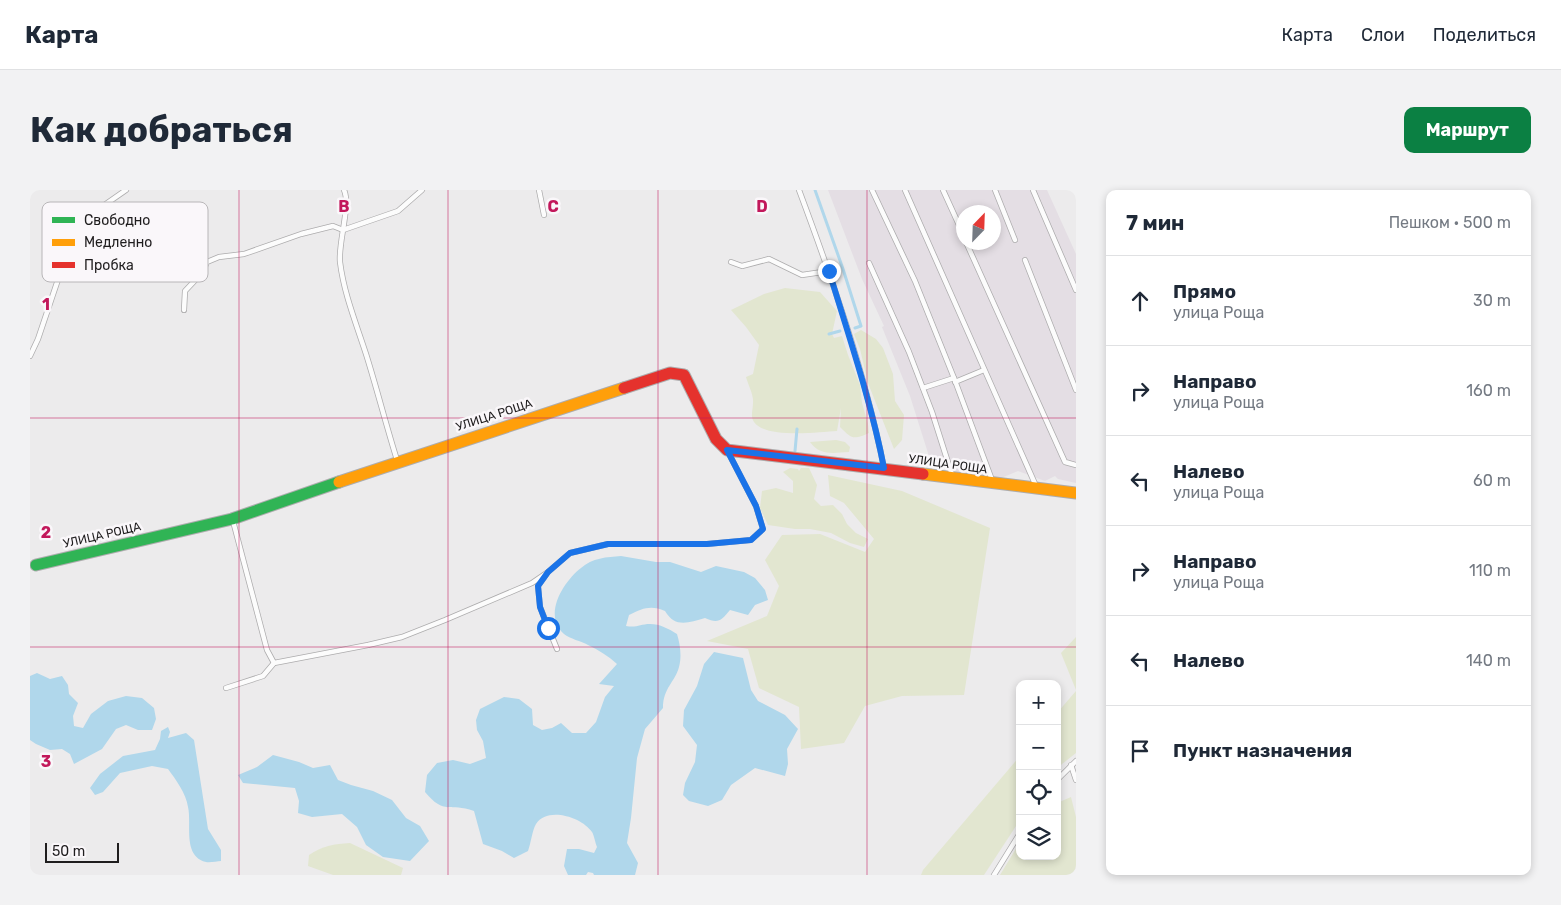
<!DOCTYPE html>
<html lang="ru">
<head>
<meta charset="utf-8">
<style>
	body { margin:0; font-family:Rubik,sans-serif; background:#f2f2f3; color:#1f2937 }
	.controls { position:absolute; right:15px; bottom:15px; display:grid; overflow:hidden; border-radius:10px; box-shadow:0 2px 8px #0003 }
	.controls button { width:45px; height:45px; display:grid; place-items:center; padding:0; border:0; border-bottom:1px solid #e0e1e3; background:#fff; color:#1f2937; font:25px sans-serif }
	.compass { position:absolute; left:926px; top:15px; width:45px; height:45px; border-radius:50%; background:#fff; box-shadow:0 2px 8px #0003; rotate:23deg }
	.scale { position:absolute; left:15px; bottom:12px; width:74px; box-sizing:border-box; padding-left:5px; border:2px solid #1f1d1e; border-top:0; font-size:14px; line-height:18px; white-space:nowrap; color:#1f1d1e; -webkit-text-stroke:4px #faf7fa; paint-order:stroke }
	.stop { position:absolute; width:15px; height:15px; margin:-11px; border:4px solid #1a73e8; border-radius:50%; background:#fff }
	.stop.end { background:#1a73e8; border-color:#fff; box-shadow:0 1px 5px #0008 }
	.list { margin:0; padding:0; list-style:none }
	h2 { display:flex; justify-content:space-between; align-items:center; height:65px; margin:0; padding:0 20px; font-size:21px }
	h2 small { font-size:16px; font-weight:400; color:#747a83 }
	.list li { display:grid; grid-template-columns:32px 1fr auto; gap:15px; align-items:center; box-sizing:border-box; height:90px; padding:0 20px; border-top:1px solid #e0e1e3 }
	.list b { display:block; font-size:19px; white-space:nowrap }
	.list p { margin:0; font-size:16px; white-space:nowrap; color:#747a83 }
	.list em { font-size:16px; font-style:normal; color:#747a83 }
	.icon { flex:none; width:28px; height:28px; fill:none; stroke:currentColor; stroke-width:2; stroke-linecap:round; stroke-linejoin:round }
	.map { position:relative; flex:none; width:1046px; height:685px; overflow:hidden; border-radius:10px }
	header { display:flex; align-items:center; gap:30px; box-sizing:border-box; height:70px; padding:0 25px; background:#fff; border-bottom:1px solid #e0e1e3 }
	header strong { font-size:24px }
	nav { display:flex; gap:28px; margin-inline-start:auto; font-size:18px }
	.intro { display:flex; align-items:center; justify-content:space-between; box-sizing:border-box; height:120px; padding:0 30px }
	h1 { margin:0; font-size:35px }
	.button { padding:12px 22px; border-radius:10px; background:#0b8043; color:#fff; font-size:18px; font-weight:700 }
	main { display:flex; gap:30px; padding:0 30px }
	aside { flex:1; background:#fff; border-radius:10px; box-shadow:0 2px 8px #0003 }
	.map>svg:first-child { display:block }
</style>
</head>
<body>
<header>
<strong>Карта</strong>
<nav><a>Карта</a><a>Слои</a><a>Поделиться</a></nav>
</header>
<div class="intro"><h1>Как добраться</h1><a class="button">Маршрут</a></div>
<main>
<div class="map">
<svg width="1046" height="685" viewBox="0 0 1046 685">
	<rect width="100%" height="100%" fill="#ecebec"/>
	<path fill="#e4dee4" fill-rule="evenodd" d="M798,0H1017L1046,64V293L1028,289L1025,286L1015,291L988,281L971,288L955,285L946,287L932,284L912,276L903,279L880,206L852,137L854,136L832,89ZM934,22H964V52H934Z"/>
	<g fill="#e2e6d0">
		<path d="M755,98L790,102L807,121L802,144L804,148L812,146L818,165L830,195L832,213L838,234L839,243C823,250 822,249 810,237L811,218L807,241C789,242 736,249 724,232C720,226 723,220 723,213C724,205 718,195 716,187L723,184L729,155L716,137L701,120L734,104Z"/>
		<polygon points="831,140 846,149 853,158 863,184 865,211 874,225 872,250 864,259 838,193 830,159 824,144"/>
		<path d="M806,250L815,252L820,257L819,262C803,263 790,266 780,252Z"/>
		<polygon points="760,278 768,279 769,281 771,278 779,278 787,295 784,309 791,316 803,315 812,324 817,334 826,343 838,349 834,357 820,353 801,343 780,339 765,339 738,335 730,318 732,301 746,298 763,303 763,291 753,282"/>
		<polygon points="798,285 872,301 960,338 934,505 872,506 835,516 814,553 771,559 769,517 729,498 718,459 677,451 737,426 749,396 735,370 752,345 790,344 835,362 844,349 814,313 800,306"/>
		<polygon points="1046,447 1046,500 1031,463"/>
		<polygon points="1046,501 1046,563 1032,574 1027,580 1027,523"/>
		<polygon points="990,566 990,630 954,685 891,685 893,680"/>
		<polygon points="1041,607 1046,627 1046,685 970,685 990,652 990,666 1027,666 1027,613"/>
		<path d="M320,653L373,678L371,685H303L278,676L279,665C292,656 304,654 320,653Z"/>
	</g>
	<g fill="#b0d7eb">
		<path d="M591,366L626,372H640L671,382L686,376L714,382L725,388L735,400L738,410L725,415L718,425L700,420C691,431 688,434 675,428C658,433 645,438 635,421C621,415 613,418 599,425L596,436C607,438 610,434 620,434C630,434 639,439 647,444C650,454 652,466 649,477C645,492 633,498 633,518L615,539L607,568L601,628L597,653L608,673L605,685H564L563,683L558,682L556,685H538L534,676L537,659H549L564,663L567,657C565,652 564,645 562,642C552,627 517,616 506,634C502,641 501,653 498,661L484,668L472,661L453,654L444,621C419,612 415,626 395,602L397,585L407,573L423,570L440,574L456,568L453,551L447,540L446,530L450,519L474,507L489,509L502,519L503,535L512,540L522,538L531,533L542,543H556L566,532L575,507L584,496L569,494L587,474C578,466 569,460 558,455C551,451 540,449 534,444C512,425 534,391 551,378C562,368 577,367 591,366Z"/>
		<polygon points="684,462 713,468 721,500 728,511 755,525 768,539 757,559 758,574 755,586 725,578 701,595 692,610 678,616 659,611 653,605 655,593 665,572 667,555 653,536 654,520 667,496 674,474"/>
		<polygon points="7,483 20,489 32,486 38,495 39,504 48,513 43,526 44,536 53,538 61,524 78,511 96,506 112,508 124,518 126,529 122,540 108,540 96,535 86,539 72,559 44,574 40,564 32,559 20,560 6,554 0,550 0,486"/>
		<path d="M138,537L140,542L138,548L156,543L164,550L178,639L191,660V671C187,671 180,673 176,672C152,666 162,634 158,617C156,603 146,590 138,579L122,576L90,583L73,602L65,605L60,598L70,584L93,566L125,560L130,549L131,541Z"/>
		<polygon points="243,565 269,572 283,578 300,575 308,590 321,595 343,601 362,610 376,628 390,636 399,651 380,671 353,667 336,655 327,637 312,624 282,627 268,623 269,611 265,598 213,593 208,585 227,577"/>
	</g>
	<g fill="none" stroke-linecap="round" stroke-linejoin="round">
		<g stroke="#b0d7eb" stroke-width="3">
			<polyline points="785,0 813,79 831,136 825,138"/>
			<polyline points="799,144 810,141"/>
			<polyline points="765,261 767,239"/>
		</g>
		<g stroke="#adacad" stroke-width="6">
			<g id="lane">
				<path d="M314,0C321,15 308,53 310,72C314,104 326,133 336,164C347,199 356,235 367,270"/>
				<polyline points="509,0 514,25"/>
				<path d="M769,0C803,91 835,183 854,278"/>
				<polyline points="842,0 885,91 924,188 962,290"/>
				<polyline points="875,0 1006,296"/>
				<polyline points="913,0 934,46"/>
				<polyline points="965,0 985,50"/>
				<polyline points="1003,0 1046,100"/>
				<polyline points="936,52 1035,272 1046,275"/>
				<polyline points="995,70 1046,200"/>
				<polyline points="701,72 712,76 739,69 772,85 799,81"/>
				<polyline points="839,73 879,162 902,222 922,285"/>
				<polyline points="154,120 155,101 172,83 177,72 189,67 214,64 271,44 303,36 313,40 368,21 392,0"/>
				<polyline points="0,166 8,149 41,51 51,34 60,25 96,0"/>
				<polyline points="925,192 954,180"/>
				<polyline points="893,198 924,188"/>
				<polyline points="203,331 237,460 244,473 338,455 372,447 415,430 502,393 518,382"/>
				<polyline points="527,459 510,417 508,396 518,382 540,363 578,354 677,354 721,350 733,339 726,316 698,262"/>
				<polyline points="196,498 233,486 244,473"/>
				<polyline points="1041,575 1046,590"/>
				<polyline points="1027,590 1046,571"/>
				<polyline points="964,685 990,643"/>
			</g>
		</g>
		<g stroke="#adacad" stroke-width="13">
			<polyline id="fast" points="6,375 202,329 309,292"/>
		</g>
		<g stroke="#adacad" stroke-width="13">
			<g id="slow">
				<polyline points="893,284 1046,303"/>
				<polyline points="309,292 594,198"/>
			</g>
		</g>
		<g stroke="#adacad" stroke-width="13">
			<polyline id="jam" points="594,198 640,183 654,185 686,249 697,260 893,284"/>
		</g>
		<use href="#lane" stroke="#fcfcfc" stroke-width="4.5"/>
		<use href="#fast" stroke="#30b455" stroke-width="11"/>
		<use href="#slow" stroke="#ff9f0a" stroke-width="11"/>
		<use href="#jam" stroke="#e5322d" stroke-width="11"/>
	</g>
	<g fill="none" stroke-linecap="round" stroke-linejoin="round">
		<path stroke="#1a73e8" stroke-width="6" d="M518,438L510,417L508,396L518,382L540,363L578,354H677L721,350L733,339L726,316L697,260L854,278C841,211 819,147 799,81"/>
	</g>
	<path fill="none" stroke="#c2185b" stroke-width="1" stroke-opacity="0.55" d="M209,0V685M418,0V685M628,0V685M837,0V685M0,228H1046M0,457H1046"/>
	<g text-anchor="middle" stroke-width="5" stroke-linejoin="round" paint-order="stroke">
		<g font-size="12" fill="#1f1d1e" stroke="#faf7fa">
			<text transform="translate(464 225) rotate(-18)" y="4">УЛИЦА РОЩА</text>
			<text transform="translate(918 274) rotate(8)" y="4">УЛИЦА РОЩА</text>
			<text transform="translate(72 345) rotate(-13)" y="4">УЛИЦА РОЩА</text>
		</g>
	</g>
	<rect x="12" y="12" width="166" height="80" rx="8" fill="#faf7fa" stroke="#b8b6b8" stroke-width="1"/>
	<rect x="22" y="27" width="23" height="6" fill="#30b455"/>
	<rect x="22" y="49" width="23" height="7" fill="#ff9f0a"/>
	<rect x="22" y="72" width="23" height="6" fill="#e5322d"/>
	<g font-size="14" fill="#1f1d1e">
		<text x="54" y="35">Свободно</text>
		<text x="54" y="57">Медленно</text>
		<text x="54" y="80">Пробка</text>
	</g>
	<g font-size="16" text-anchor="middle" font-weight="bold" fill="#c2185b" stroke="#faf7fa" stroke-width="5" stroke-linejoin="round" paint-order="stroke">
		<text x="314" y="22">B</text>
		<text x="523" y="22">C</text>
		<text x="732" y="22">D</text>
		<text x="16" y="120">1</text>
		<text x="16" y="348">2</text>
		<text x="16" y="577">3</text>
	</g>
</svg>
<div class="controls">
<button>+</button>
<button>−</button>
<button><svg class="icon" aria-label="locate" viewBox="0 0 24 24"><circle cx="12" cy="12" r="6"/><path d="M12 2v4M12 18v4M2 12h4M18 12h4"/></svg></button>
<button><svg class="icon" aria-label="layers" viewBox="0 0 24 24"><path d="M12 4l9 5-9 5-9-5zM3 14l9 5 9-5"/></svg></button>
</div>
<svg class="compass" viewBox="-18 -18 36 36"><path d="M0-13l5 13h-10z" fill="#e53935"/><path d="M0 13l5-13h-10z" fill="#747a83"/></svg>
<div class="scale">50 m</div>
<div class="stop" style="left:518px;top:438px"></div>
<div class="stop end" style="left:799px;top:81px"></div>
</div>
<aside>
<h2>7 мин<small>Пешком · 500 m</small></h2>
<ul class="list">
<li><svg class="icon" aria-label="ahead" viewBox="0 0 24 24"><path d="M12 20V5M6 11l6-6 6 6"/></svg><div><b>Прямо</b><p>улица Роща</p></div><em>30 m</em></li>
<li><svg class="icon" aria-label="right" viewBox="0 0 24 24"><path d="M7 20v-9h11M14 6l5 5-5 5"/></svg><div><b>Направо</b><p>улица Роща</p></div><em>160 m</em></li>
<li><svg class="icon" aria-label="left" viewBox="0 0 24 24"><path d="M17 20v-9H6M10 6l-5 5 5 5"/></svg><div><b>Налево</b><p>улица Роща</p></div><em>60 m</em></li>
<li><svg class="icon" aria-label="right" viewBox="0 0 24 24"><path d="M7 20v-9h11M14 6l5 5-5 5"/></svg><div><b>Направо</b><p>улица Роща</p></div><em>110 m</em></li>
<li><svg class="icon" aria-label="left" viewBox="0 0 24 24"><path d="M17 20v-9H6M10 6l-5 5 5 5"/></svg><div><b>Налево</b></div><em>140 m</em></li>
<li><svg class="icon" aria-label="arrive" viewBox="0 0 24 24"><path d="M6 21V4h12l-3 4 3 4H6"/></svg><div><b>Пункт назначения</b></div></li>
</ul>
</aside>
</main>
</body>
</html>
